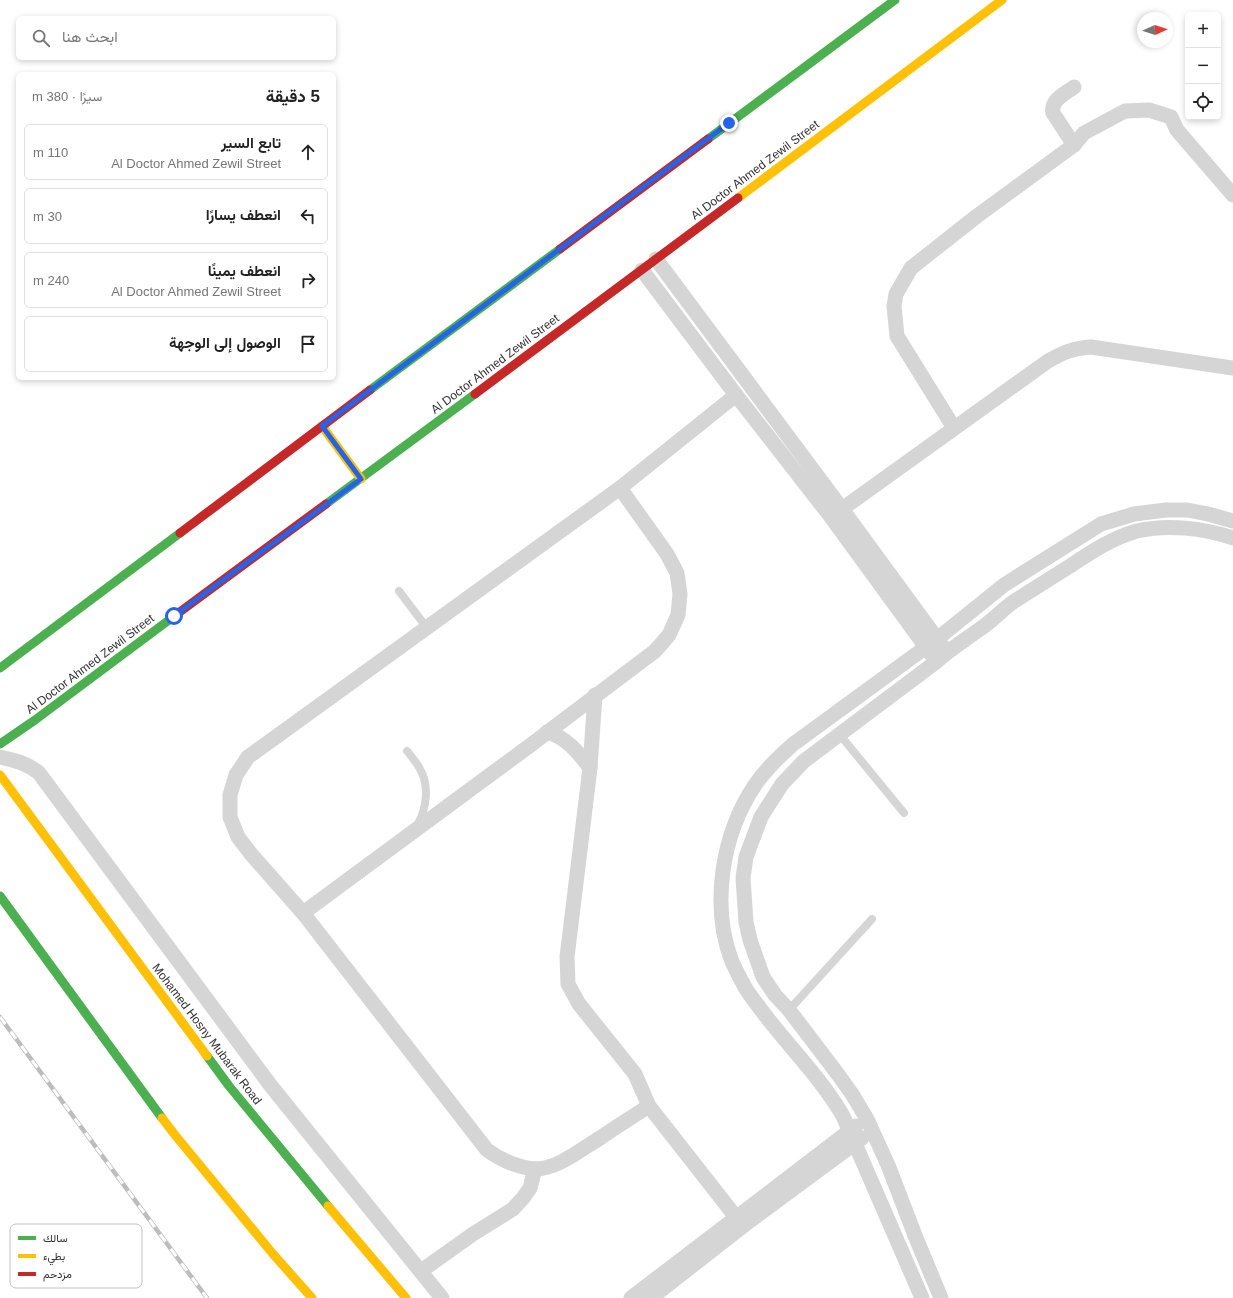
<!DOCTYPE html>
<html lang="ar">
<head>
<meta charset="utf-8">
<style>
	body { margin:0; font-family:Arial,Vazirmatn,sans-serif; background:#f2f2f2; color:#222; direction:rtl }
	.controls { position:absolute; right:12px; top:12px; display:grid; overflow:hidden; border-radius:6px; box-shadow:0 2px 6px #0003 }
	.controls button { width:36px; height:36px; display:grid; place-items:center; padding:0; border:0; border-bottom:1px solid #e0e0e0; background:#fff; color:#222; font:20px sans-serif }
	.compass { position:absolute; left:1137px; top:12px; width:36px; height:36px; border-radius:50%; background:#fff; box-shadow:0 2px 6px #0003; rotate:87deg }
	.stop { position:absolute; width:12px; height:12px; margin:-9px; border:3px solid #2563eb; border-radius:50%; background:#fff }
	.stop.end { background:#2563eb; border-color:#fff; box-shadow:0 1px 4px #0008 }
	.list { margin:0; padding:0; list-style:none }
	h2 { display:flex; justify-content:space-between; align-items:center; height:52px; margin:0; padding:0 16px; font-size:17px }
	h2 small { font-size:13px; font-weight:400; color:#767676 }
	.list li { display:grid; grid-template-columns:26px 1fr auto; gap:12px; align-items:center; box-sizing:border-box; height:56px; margin:0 8px 8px; padding:0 8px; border:1px solid #e0e0e0; border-radius:6px }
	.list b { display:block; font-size:15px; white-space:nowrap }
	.list p { margin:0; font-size:13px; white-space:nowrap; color:#767676 }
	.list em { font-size:13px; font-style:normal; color:#767676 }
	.icon { flex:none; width:22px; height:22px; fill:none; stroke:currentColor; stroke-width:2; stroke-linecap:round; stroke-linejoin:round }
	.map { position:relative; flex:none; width:1233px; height:1298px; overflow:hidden; direction:ltr }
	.search { position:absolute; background:#fff; box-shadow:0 2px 6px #0003; left:16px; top:16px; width:320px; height:44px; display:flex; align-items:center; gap:10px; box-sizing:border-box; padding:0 14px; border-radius:6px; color:#767676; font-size:15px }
	.panel { position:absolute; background:#fff; box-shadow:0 2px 6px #0003; left:16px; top:72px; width:320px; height:308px; border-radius:6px; direction:rtl }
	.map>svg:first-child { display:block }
</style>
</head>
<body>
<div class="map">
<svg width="1233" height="1298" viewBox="0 0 1233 1298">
	<rect width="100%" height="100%" fill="#fff"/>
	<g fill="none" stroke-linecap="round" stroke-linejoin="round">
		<g stroke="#d5d5d5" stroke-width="8">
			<polyline points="399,591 427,628"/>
			<polyline points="840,735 904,813"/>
			<path d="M407,751C412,757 417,763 420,769C430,786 426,809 418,824"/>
			<polyline points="789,1010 872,919"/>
		</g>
		<g stroke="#d5d5d5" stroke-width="15">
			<path d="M1074,145L1053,113C1050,100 1065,94 1074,87"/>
			<polyline points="656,259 842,509 943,647"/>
			<polyline points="642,270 736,395 831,517 931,654"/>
			<polyline points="954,428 897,336 894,306 896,294 911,268 977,216 1074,145 1084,133 1125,111 1149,110 1171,117 1177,130 1233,195"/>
			<path d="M835,514L1048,361C1064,352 1074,348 1091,347L1233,368"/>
			<polyline points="595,695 590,768 567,957 568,984 579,1004 635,1074 649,1106 743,1226"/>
			<path d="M547,732C566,737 579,753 590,768"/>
			<path d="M0,757C14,760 27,763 39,773L271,1086L442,1298"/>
			<polyline points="303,913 532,744 655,651 669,635 678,615 680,594 677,573 667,554 620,488"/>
			<path d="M649,1106C632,1117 616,1127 600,1138C582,1149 556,1170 534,1169C517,1167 501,1160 487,1150L303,913L251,854L238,837L230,817V795L236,775L248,757L620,488L736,395"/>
			<polyline points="421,1271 473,1234 513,1209 523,1198 530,1188 535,1169"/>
			<polyline points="631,1298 856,1126"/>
			<polyline points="651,1298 743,1226 862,1138"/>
			<path d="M922,1298L843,1116C821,1078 789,1047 762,1011C757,1004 751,997 746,989C741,980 735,969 731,959C711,904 722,834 755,785C765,770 778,758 792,745L937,639L1004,585L1101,524L1134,514L1166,510H1187L1208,514L1233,521"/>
			<path d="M941,1298L916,1238L888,1165L867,1119L852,1094L837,1073L789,1010L775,995L763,977L750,940L746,922L743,878L746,857L761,817L782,784L804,761L936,662C950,649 965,640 980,629C992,621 1002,610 1013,602C1032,590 1051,578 1070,566C1091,552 1112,538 1137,531C1168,524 1203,528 1233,538"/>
		</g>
		<g stroke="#4caf50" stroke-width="9">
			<polyline points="708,139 895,0"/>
			<polyline points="370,390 560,249"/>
			<polyline points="326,504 475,394"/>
			<polyline points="0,668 180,533"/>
			<polyline points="0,744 35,720 177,614"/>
			<polyline points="0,896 162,1118"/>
			<polyline points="207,1056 229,1086 328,1206"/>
		</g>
		<g stroke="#ffc107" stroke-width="9">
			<polyline points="738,198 1002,0"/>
			<polyline points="322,426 361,479"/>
			<polyline points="0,775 207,1056"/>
			<polyline points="162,1118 175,1135 273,1254 312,1298"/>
			<polyline points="328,1206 406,1298"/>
		</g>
		<g stroke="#c62828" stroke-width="9">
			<polyline points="560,249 708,139"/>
			<polyline points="475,394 738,198"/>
			<polyline points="180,533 370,390"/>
			<polyline points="177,614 326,504"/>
		</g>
		<g stroke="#bdbdbd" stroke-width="4.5">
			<polyline id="rail" points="0,1017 207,1298"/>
		</g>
		<use href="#rail" stroke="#fff" stroke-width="3" stroke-dasharray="9" stroke-linecap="butt"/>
	</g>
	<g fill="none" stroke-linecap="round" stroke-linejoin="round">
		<polyline stroke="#2563eb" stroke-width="5" points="174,616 361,479 322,426 729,123"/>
	</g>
	<g text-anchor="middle" stroke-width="4" stroke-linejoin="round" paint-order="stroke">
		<g font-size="12" fill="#313131" stroke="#fff">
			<text transform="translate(755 170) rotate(-37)" y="4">Al Doctor Ahmed Zewil Street</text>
			<text transform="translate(495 364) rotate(-37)" y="4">Al Doctor Ahmed Zewil Street</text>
			<text transform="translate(90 664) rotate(-37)" y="4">Al Doctor Ahmed Zewil Street</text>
			<text transform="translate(207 1034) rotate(53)" y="4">Mohamed Hosny Mubarak Road</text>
		</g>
	</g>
	<rect x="10" y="1224" width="132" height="64" rx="6" fill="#fff" stroke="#c1c1c1" stroke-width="1"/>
	<rect x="18" y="1236" width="18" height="4" fill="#4caf50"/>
	<rect x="18" y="1254" width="18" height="4" fill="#ffc107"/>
	<rect x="18" y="1272" width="18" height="4" fill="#c62828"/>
	<g font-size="11" fill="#313131">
		<text x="43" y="1242">سالك</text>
		<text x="43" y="1260">بطيء</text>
		<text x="43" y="1278">مزدحم</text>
	</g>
</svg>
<div class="controls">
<button>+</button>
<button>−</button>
<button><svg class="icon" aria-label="locate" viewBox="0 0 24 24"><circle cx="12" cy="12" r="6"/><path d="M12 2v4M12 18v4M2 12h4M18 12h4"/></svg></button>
</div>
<svg class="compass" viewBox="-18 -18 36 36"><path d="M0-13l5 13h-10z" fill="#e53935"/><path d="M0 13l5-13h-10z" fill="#767676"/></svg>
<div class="stop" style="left:174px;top:616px"></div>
<div class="stop end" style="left:729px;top:123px"></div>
<div class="search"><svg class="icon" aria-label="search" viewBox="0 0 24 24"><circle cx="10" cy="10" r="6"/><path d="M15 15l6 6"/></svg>ابحث هنا</div>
<section class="panel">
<h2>5 دقيقة<small>سيرًا · 380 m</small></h2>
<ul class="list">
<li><svg class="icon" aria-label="ahead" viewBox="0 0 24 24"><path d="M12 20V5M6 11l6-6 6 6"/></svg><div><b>تابع السير</b><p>Al Doctor Ahmed Zewil Street</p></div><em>110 m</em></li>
<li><svg class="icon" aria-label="left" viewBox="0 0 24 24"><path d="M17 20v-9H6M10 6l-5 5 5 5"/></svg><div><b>انعطف يسارًا</b></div><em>30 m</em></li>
<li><svg class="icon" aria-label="right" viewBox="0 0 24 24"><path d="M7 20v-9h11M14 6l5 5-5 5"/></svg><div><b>انعطف يمينًا</b><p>Al Doctor Ahmed Zewil Street</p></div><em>240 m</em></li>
<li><svg class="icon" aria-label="arrive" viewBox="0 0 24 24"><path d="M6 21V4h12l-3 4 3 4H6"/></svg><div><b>الوصول إلى الوجهة</b></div></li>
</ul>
</section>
</div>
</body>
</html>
